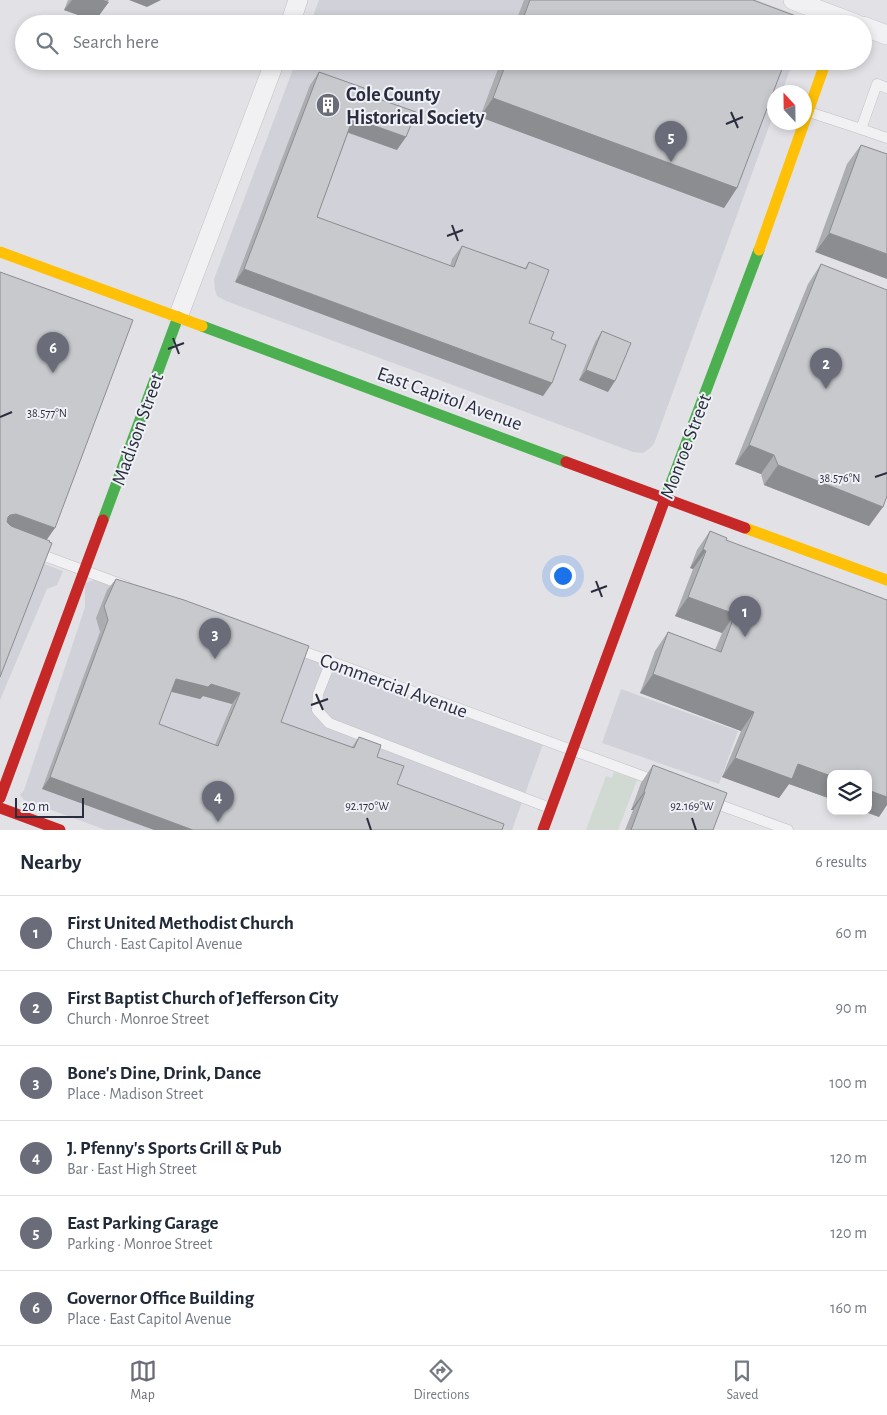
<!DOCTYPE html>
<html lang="en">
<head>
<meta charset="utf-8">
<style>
	body { margin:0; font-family:"Alegreya Sans",sans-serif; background:#f6f6f7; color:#1f2937 }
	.controls { position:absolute; right:15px; bottom:15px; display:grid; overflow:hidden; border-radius:10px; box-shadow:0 2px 8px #0003 }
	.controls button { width:45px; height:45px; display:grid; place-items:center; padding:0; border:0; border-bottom:1px solid #e0e1e3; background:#fff; color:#1f2937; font:25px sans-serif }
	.compass { position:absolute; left:767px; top:85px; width:45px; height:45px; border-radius:50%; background:#fff; box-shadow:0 2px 8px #0003; rotate:338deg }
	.scale { position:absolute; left:15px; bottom:12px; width:69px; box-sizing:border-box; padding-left:5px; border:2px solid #2a2d3e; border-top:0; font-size:14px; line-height:18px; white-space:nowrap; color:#2a2d3e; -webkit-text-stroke:4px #f0f1f6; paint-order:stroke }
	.you { position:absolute; left:562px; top:575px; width:18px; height:18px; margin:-12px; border:4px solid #fff; border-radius:50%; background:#1a73e8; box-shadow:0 0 0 8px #1a73e833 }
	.badge { display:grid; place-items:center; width:32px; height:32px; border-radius:50%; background:#6a6c79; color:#fff; font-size:16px; font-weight:700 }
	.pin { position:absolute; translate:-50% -41px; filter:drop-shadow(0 1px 2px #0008) }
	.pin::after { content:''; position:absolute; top:26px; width:18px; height:15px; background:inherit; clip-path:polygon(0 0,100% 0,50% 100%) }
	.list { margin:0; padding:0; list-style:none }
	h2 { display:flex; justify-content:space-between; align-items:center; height:65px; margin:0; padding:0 20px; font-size:21px }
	h2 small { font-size:16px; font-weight:400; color:#747a83 }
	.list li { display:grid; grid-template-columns:32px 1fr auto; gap:15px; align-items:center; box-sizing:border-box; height:75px; padding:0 20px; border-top:1px solid #e0e1e3 }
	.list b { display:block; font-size:19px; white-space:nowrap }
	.list p { margin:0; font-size:16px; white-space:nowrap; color:#747a83 }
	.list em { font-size:16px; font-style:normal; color:#747a83 }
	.icon { flex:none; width:28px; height:28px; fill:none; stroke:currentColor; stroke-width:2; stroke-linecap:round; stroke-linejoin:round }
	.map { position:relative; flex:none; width:887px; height:830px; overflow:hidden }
	.search { position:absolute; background:#fff; box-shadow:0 2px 8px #0003; left:15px; right:15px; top:15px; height:55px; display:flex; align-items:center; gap:12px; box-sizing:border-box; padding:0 18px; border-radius:28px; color:#747a83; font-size:19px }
	.sheet { height:515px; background:#fff }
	nav { display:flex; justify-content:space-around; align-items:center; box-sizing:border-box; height:70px; border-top:1px solid #e0e1e3; background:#fff; font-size:14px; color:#747a83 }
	nav a { display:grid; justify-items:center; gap:2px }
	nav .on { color:#6a6c79 }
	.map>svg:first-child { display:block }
</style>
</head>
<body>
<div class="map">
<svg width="887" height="830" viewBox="0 0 887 830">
	<rect width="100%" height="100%" fill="#e2e2e6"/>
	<g fill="#d1d1d9">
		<polygon points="319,0 756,0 794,14 802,19 803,24 310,24"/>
		<polygon points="296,61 793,61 782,92 774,92 774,113 654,444 649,449 643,453 633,452 226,301 217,296 215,290 214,279"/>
		<polygon points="0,547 63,571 57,585 47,589 0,700"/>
		<polygon points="96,579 543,744 512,830 106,830 24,800 20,795 24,790 85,607 85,583"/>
		<polygon points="621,689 738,731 719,784 602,743"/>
	</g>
	<polygon fill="#d0d9d2" points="614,772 637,780 618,830 586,830 606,776 612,778"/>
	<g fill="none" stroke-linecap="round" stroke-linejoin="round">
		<g stroke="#c0c0c4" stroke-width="11">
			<g id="lane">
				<polyline points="887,88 877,84 861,129 887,138"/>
				<polyline points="809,112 861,129"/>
				<polyline points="34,552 126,586"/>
				<polyline points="294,648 656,781"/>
				<polyline points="331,661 318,694 317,710 329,723 550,808"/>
				<polyline points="709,801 788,830"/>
			</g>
		</g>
		<g stroke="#c0c0c4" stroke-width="20">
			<g id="street">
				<polyline points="793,0 856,24"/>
				<polyline points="290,24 298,0"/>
				<polyline points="863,26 887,35"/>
				<polyline points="178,317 275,61"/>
			</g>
		</g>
		<use href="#lane" stroke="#f1f1f3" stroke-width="10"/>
		<use href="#street" stroke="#f1f1f3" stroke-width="19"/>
		<g stroke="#4caf50" stroke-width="11">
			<polyline points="202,326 566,462"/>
			<polyline points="665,499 759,250"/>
			<polyline points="103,520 178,317"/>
		</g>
		<g stroke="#ffc107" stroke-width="11">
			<polyline points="759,250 826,61"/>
			<polyline points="0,252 202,326"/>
			<polyline points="745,528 887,580"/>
		</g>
		<g stroke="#c62828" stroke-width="11">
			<polyline points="566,462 745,528"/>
			<polyline points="0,798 103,520"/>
			<polyline points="0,808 60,830"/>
			<polyline points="543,830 665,499"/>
		</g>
	</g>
	<g fill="#acadb0" fill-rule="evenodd">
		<polygon points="68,0 109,0 95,21 64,10"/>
		<polygon points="524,0 753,0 799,24 515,24"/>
		<polygon points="501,61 785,61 737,188 724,208 480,117"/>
		<polygon points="319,72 362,93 397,150 348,133 317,217 450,266 452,259 462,246 525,268 529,262 529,323 551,339 552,383 543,396 235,282 310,85"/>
		<polygon points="861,145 887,154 815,252 847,164"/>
		<polygon points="821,264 869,526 764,485 761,474 735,464 808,284"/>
		<polygon points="602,331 608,392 579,380 595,342"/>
		<polygon points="710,531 726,540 879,817 863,811 868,811 831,774 831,799 789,784 779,798 722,777 741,731 640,693 655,651 668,632 715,650 722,633 675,616 693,569 690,568 697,550"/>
		<path d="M116,579L281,722L352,747L359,737L381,745L42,789L100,632L96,618L107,590ZM171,691L200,699L203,696L232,704L215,745L159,724Z"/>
		<polygon points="653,765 713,830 625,830 633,810 631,810 641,783"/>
	</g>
	<g fill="#8c8d90">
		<polygon points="72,0 103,0 109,2 95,21 64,10"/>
		<polygon points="129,0 161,0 147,7"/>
		<polygon points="493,98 737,188 724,208 480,117"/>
		<polygon points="353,118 406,137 397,150 344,131"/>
		<polygon points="829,233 887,254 887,279 815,252"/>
		<polygon points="244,269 552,383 543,396 235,282"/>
		<polygon points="586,370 615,381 608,392 579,380"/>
		<polygon points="749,445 774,455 761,474 735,464"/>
		<polygon points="778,465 883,507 869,526 764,485"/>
		<polygon points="16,514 55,528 41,548 0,528 10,515"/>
		<polygon points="703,549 706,551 693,569 690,568"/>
		<polygon points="688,597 735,614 722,633 675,616"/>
		<polygon points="653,674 754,712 741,731 640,693"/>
		<polygon points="176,679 211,684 240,693 232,704 203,696 200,699 168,691"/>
		<polygon points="735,758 798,764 831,776 831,799 789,784 779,798 722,777"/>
		<polygon points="50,777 193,830 154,830 42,789"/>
		<polygon points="868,790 887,797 887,805 879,817 863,811 868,811"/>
		<polygon points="644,792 645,792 633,810 631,810"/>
	</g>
	<g fill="#c8c9cd" stroke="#8c8d90" fill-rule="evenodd">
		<polygon points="530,0 753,0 801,18 799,24 521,24"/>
		<polygon points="507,61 785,61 737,188 493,98"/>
		<polygon points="319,72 364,88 362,93 416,112 406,137 353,118 317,217 454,267 462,246 526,269 529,262 549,270 529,323 554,332 551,339 566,345 552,383 244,269"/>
		<polygon points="861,145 887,154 887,254 829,233"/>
		<polygon points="821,264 887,290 887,496 883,507 778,465 774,455 749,445"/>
		<polygon points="0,272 133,320 55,528 16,514 10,515 8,517 7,522 11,526 50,541 49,542 52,543 0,677"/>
		<polygon points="602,331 631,343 615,381 586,370"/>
		<polygon points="710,531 727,538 726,540 887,600 887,797 868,790 868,774 831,774 831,776 798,764 792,779 735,758 754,712 653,674 668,632 721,652 735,614 688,597 706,551 703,549"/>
		<path d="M116,579L184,600L309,646L281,722L354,748L359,737L381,745L377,757L404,766L397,784L504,824L502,830H193L50,777L108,620L104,606ZM176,679L208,687L211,684L240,693L218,746L159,724Z"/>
		<polygon points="653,765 727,793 713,830 631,830 645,792 644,792"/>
	</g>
	<path fill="none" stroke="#2a2d3e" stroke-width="2" d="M731,112L738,128M726,124L743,117M452,225L458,241M447,236L463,230M173,338L179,354M168,349L184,343M0,417L12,412M875,477L887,473M596,581L602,597M591,592L607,586M316,694L323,710M311,705L328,699M367,818L371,830M692,818L696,830"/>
	<defs>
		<g id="building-disc" transform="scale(1.25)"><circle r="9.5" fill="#6a6c79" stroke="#f0f1f6"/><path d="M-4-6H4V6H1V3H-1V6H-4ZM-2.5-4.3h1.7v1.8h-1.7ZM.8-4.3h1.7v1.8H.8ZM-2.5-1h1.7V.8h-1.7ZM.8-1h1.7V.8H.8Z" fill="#fff"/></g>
	</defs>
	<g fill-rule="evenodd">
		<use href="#building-disc" x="328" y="105"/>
	</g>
	<g text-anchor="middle" stroke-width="4" stroke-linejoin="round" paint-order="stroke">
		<g font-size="20" font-weight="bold" fill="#2a2d3e" stroke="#f0f1f6" text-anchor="start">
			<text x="346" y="101">Cole County<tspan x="346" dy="23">Historical Society</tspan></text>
		</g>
		<g font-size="20" fill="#2a2d3e" stroke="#f0f1f6">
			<text transform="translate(450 398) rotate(20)" y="7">East Capitol Avenue</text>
			<text transform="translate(137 429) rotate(-70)" y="7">Madison Street</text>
			<text transform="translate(685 446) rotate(-69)" y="7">Monroe Street</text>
			<text transform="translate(394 685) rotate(20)" y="7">Commercial Avenue</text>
		</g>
	</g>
	<g font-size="12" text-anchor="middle" fill="#2a2d3e" stroke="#f0f1f6" stroke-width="4" stroke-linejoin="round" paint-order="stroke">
		<text x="47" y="417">38.577°N</text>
		<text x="840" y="482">38.576°N</text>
		<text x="367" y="810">92.170°W</text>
		<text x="692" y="810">92.169°W</text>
	</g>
</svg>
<div class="controls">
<button><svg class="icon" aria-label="layers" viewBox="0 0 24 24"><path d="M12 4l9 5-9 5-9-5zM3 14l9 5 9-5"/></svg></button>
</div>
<svg class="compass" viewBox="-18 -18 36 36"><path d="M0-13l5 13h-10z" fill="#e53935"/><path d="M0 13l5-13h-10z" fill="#747a83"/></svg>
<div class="scale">20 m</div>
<div class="you"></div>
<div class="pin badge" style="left:745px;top:637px">1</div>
<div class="pin badge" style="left:826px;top:389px">2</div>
<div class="pin badge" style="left:215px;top:659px">3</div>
<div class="pin badge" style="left:218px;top:822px">4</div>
<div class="pin badge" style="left:671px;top:162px">5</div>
<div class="pin badge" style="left:53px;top:373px">6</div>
<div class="search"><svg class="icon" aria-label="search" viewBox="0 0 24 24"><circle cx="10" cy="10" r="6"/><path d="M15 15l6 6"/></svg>Search here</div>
</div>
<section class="sheet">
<h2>Nearby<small>6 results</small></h2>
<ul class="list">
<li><span class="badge">1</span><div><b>First United Methodist Church</b><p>Church · East Capitol Avenue</p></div><em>60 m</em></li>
<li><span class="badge">2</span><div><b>First Baptist Church of Jefferson City</b><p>Church · Monroe Street</p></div><em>90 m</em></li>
<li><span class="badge">3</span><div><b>Bone's Dine, Drink, Dance</b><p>Place · Madison Street</p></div><em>100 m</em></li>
<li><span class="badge">4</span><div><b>J. Pfenny's Sports Grill &amp; Pub</b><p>Bar · East High Street</p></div><em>120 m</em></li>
<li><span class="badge">5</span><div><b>East Parking Garage</b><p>Parking · Monroe Street</p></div><em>120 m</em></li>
<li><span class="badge">6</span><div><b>Governor Office Building</b><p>Place · East Capitol Avenue</p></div><em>160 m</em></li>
</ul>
</section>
<nav>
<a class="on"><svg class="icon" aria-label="map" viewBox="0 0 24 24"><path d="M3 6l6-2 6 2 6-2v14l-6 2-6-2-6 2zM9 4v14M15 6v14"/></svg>Map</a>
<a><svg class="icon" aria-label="directions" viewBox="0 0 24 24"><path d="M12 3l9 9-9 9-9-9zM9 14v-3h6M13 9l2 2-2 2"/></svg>Directions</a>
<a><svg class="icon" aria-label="saved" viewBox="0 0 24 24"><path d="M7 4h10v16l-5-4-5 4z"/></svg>Saved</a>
</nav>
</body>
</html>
